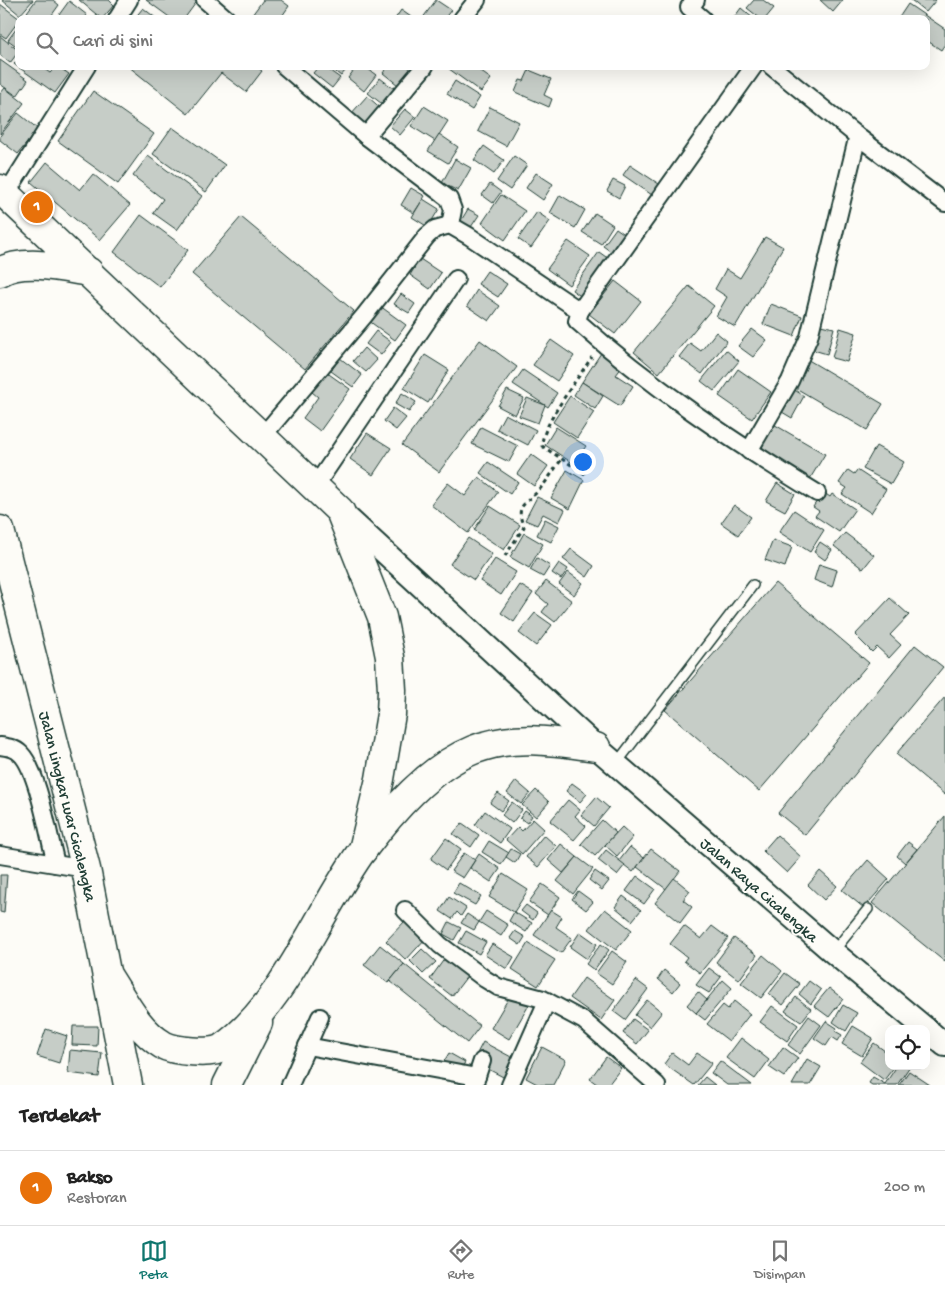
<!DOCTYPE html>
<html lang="id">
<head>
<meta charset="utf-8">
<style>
	body { margin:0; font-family:"Gochi Hand",sans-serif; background:#f2f2f2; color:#222 }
	.controls { position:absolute; right:15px; bottom:15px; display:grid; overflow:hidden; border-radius:10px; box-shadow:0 5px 20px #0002 }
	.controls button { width:45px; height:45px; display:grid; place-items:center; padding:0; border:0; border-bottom:1px solid #e0e0e0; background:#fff; color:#222; font:25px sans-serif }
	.you { position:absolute; left:582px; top:461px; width:18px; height:18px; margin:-12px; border:4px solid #fff; border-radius:50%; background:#1a73e8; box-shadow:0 0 0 8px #1a73e833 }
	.badge { display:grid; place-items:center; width:32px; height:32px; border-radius:50%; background:#0f766e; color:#fff; font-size:16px; font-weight:700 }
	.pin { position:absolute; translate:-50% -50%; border:2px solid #fff; box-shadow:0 1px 5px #0006 }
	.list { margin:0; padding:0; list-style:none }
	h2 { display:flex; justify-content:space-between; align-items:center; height:65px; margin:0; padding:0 20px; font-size:21px }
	h2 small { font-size:16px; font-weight:400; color:#767676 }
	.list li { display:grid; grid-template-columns:32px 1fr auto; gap:15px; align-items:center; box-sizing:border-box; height:75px; padding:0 20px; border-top:1px solid #e0e0e0 }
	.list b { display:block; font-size:19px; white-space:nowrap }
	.list p { margin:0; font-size:16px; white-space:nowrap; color:#767676 }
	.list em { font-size:16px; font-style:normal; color:#767676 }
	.icon { flex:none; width:28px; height:28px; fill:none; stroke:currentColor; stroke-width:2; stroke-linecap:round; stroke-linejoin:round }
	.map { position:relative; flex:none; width:945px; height:1085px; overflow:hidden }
	.search { position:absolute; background:#fff; box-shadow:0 5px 20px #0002; left:15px; right:15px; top:15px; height:55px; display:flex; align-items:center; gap:12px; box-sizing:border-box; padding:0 18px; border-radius:10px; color:#767676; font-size:19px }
	.sheet { height:140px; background:#fff }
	nav { display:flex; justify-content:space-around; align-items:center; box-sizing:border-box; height:70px; border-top:1px solid #e0e0e0; background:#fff; font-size:14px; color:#767676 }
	nav a { display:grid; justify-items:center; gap:2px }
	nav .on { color:#0f766e }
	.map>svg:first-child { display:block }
</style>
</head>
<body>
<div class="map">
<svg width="945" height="1085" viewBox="0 0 945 1085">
	<rect width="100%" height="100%" fill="#fdfcf7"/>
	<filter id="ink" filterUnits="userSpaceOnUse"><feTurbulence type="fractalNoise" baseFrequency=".02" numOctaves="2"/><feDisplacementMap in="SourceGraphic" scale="10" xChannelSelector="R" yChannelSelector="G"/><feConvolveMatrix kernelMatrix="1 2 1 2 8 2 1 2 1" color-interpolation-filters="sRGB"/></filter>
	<g filter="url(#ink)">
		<g fill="#c6cdc7" stroke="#1f3d34">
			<polygon points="2,0 33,0 20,15"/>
			<polygon points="36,0 53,0 59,5 49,19 36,19 27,12"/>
			<polygon points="79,0 109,0 114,5 102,19"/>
			<polygon points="146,0 198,0 184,19 172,19"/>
			<polygon points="263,0 281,0 289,6 280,19 249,19"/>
			<polygon points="436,0 451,10 444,19 422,19"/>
			<polygon points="754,0 763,0 774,8 765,19 761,19 747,8"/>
			<polygon points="820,0 843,0 833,12"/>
			<polygon points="911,0 936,0 926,12"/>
			<polygon points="69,1 87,15 84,19 56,19"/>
			<polygon points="0,4 20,19 6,38 0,34"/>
			<polygon points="908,4 945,29 945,44 941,50 926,40 926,19 898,19"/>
			<polygon points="143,8 157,19 134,19"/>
			<polygon points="741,8 754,19 733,19"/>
			<polygon points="401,10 414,19 395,19"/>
			<polygon points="19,25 19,48 8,40"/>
			<polygon points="0,36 19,51 10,63 0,55"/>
			<polygon points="19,58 19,66 40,66 50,73 57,66 69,74 55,93 14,64"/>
			<polygon points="0,60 28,80 17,96 0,84"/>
			<polygon points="128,66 256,66 262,71 246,92 221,73 188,114"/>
			<polygon points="319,66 323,66 340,78 332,88 313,73"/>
			<polygon points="328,66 349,66 341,76"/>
			<polygon points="357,66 364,66 376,75 364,91 348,78"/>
			<polygon points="388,66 407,66 416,73 403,89 383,73"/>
			<polygon points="445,66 473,66 491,79 481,92"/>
			<polygon points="529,70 551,79 544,95 552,99 549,107 515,92 520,80 524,81"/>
			<polygon points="380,78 398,92 386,107 368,93"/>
			<polygon points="455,81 480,97 472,110 447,94"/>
			<polygon points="5,88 24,103 0,134 0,94"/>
			<polygon points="93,91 154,134 118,184 58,141"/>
			<polygon points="367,96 385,112 369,131 350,115"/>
			<polygon points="424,106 448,121 435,141 411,126"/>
			<polygon points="490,107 519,122 506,146 478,131"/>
			<polygon points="405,109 415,117 400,135 390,126"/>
			<polygon points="18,113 38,129 18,154 0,140 0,136"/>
			<polygon points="172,127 225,165 206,192 153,154"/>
			<polygon points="439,134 458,147 448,163 428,151"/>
			<polygon points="484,146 504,160 494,174 474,160"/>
			<polygon points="148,156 202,196 177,230 153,213 163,199 133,176"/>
			<polygon points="514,156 527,165 510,190 497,181"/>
			<polygon points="455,159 471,168 458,191 442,183"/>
			<polygon points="47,162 80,190 93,174 130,205 100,240 31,182"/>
			<polygon points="630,165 659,184 652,195 623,175"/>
			<polygon points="536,173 553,184 543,200 526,188"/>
			<polygon points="613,180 625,186 619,198 607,191"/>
			<polygon points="490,184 501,192 493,203 482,195"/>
			<polygon points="411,188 425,196 414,213 401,205"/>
			<polygon points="501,195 525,211 505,240 482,223"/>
			<polygon points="560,195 585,210 575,228 550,213"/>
			<polygon points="423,199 439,209 428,227 412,217"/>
			<polygon points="468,209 479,215 469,230 459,224"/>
			<polygon points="537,212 550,221 531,248 518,239"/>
			<polygon points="595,213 613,225 601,244 582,232"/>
			<polygon points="141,215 188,250 160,287 114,252"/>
			<polygon points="241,217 354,311 305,369 192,274"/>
			<polygon points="616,228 630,238 617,256 603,246"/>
			<polygon points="765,237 783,247 735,327 716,316 727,297 715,289 726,269 740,278"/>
			<polygon points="568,241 590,256 569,285 547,269"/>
			<polygon points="599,252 613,262 586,300 572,290"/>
			<polygon points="420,259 441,273 430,289 410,275"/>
			<polygon points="487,271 507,284 498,297 478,284"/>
			<polygon points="615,281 641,301 615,334 589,314"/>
			<polygon points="689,286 714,306 659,373 634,352"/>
			<polygon points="477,290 500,306 489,321 467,306"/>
			<polygon points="401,294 415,304 409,313 394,304"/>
			<polygon points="771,304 802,316 794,336 763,324"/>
			<polygon points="380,306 406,325 395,340 369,321"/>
			<polygon points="816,324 834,328 827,354 810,349"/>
			<polygon points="840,328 856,333 847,362 832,358"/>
			<polygon points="752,329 767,340 753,357 738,346"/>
			<polygon points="376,331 391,342 381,355 366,344"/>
			<polygon points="716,332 727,341 702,374 679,357 690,343 701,351"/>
			<polygon points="480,340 517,367 439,472 402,445"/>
			<polygon points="551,340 574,356 557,381 533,365"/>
			<polygon points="364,348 377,360 366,372 353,361"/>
			<polygon points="726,350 739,361 714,391 701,381"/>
			<polygon points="601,353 622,367 616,375 633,386 620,406 582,382"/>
			<polygon points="425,355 449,370 428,403 404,388"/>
			<polygon points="340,358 362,375 353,387 331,371"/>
			<polygon points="805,358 883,404 867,430 789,384"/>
			<polygon points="738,369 771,392 752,419 719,396"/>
			<polygon points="523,370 557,393 548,407 513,384"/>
			<polygon points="326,372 350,389 320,431 303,418 318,397 312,392"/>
			<polygon points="582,382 603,396 595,409 574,395"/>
			<polygon points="790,387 804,396 792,418 777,409"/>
			<polygon points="507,390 524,398 515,415 498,406"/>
			<polygon points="402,393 416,402 409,412 395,404"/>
			<polygon points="570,396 594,412 577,438 553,422"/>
			<polygon points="527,398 545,405 538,423 519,416"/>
			<polygon points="393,408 406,418 396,430 384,421"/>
			<polygon points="505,414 536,430 528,445 497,429"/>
			<polygon points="770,422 825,454 808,482 753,450"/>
			<polygon points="481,427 518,446 509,462 472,444"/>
			<polygon points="556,427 586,446 574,464 545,445"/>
			<polygon points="367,433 391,448 373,475 350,459"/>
			<polygon points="876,446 904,462 891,484 863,469"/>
			<polygon points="531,454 548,466 534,486 517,474"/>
			<polygon points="488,462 518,482 510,494 480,473"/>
			<polygon points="567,470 584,480 570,509 551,498"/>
			<polygon points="848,470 854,474 857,470 886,489 871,513 842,494 847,488 839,483"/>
			<polygon points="479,477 498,492 468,533 431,505 448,483 465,496"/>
			<polygon points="777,483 795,494 785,511 766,501"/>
			<polygon points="823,492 830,497 832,494 855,509 839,532 815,516 819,511 813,507"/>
			<polygon points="537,497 565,510 559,522 543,514 537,525 525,520"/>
			<polygon points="734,505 751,517 738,535 721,523"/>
			<polygon points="490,506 520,525 504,550 474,530"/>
			<polygon points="794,510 824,530 810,552 779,532"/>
			<polygon points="545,519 559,526 551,542 537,535"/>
			<polygon points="524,533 543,544 529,568 510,557"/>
			<polygon points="845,533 874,555 863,569 834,546"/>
			<polygon points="468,538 492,554 474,580 450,564"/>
			<polygon points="773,540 792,547 785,567 765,560"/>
			<polygon points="820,542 832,550 825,560 814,552"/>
			<polygon points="571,549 594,566 587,577 563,559"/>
			<polygon points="537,558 550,566 543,577 530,570"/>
			<polygon points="495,559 516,572 501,595 480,581"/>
			<polygon points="559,563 568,569 561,579 552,573"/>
			<polygon points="819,564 837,570 832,587 814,580"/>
			<polygon points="568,572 583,583 574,595 559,584"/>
			<polygon points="546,581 572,601 555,622 542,612 548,604 536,594"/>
			<polygon points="775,583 869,663 759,791 665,710"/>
			<polygon points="520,585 533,593 514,622 501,613"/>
			<polygon points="890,598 909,615 890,635 901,645 889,658 877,647 872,652 855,635"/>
			<polygon points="535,613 552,625 536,646 519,633"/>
			<polygon points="915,645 943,667 805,835 778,813"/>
			<polygon points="945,697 945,795 896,754"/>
			<polygon points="516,781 530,793 521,804 507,793"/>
			<polygon points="572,783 587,794 580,802 566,791"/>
			<polygon points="536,790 549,802 536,817 522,805"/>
			<polygon points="498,793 509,801 501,811 490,803"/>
			<polygon points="596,797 609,808 594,826 581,815"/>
			<polygon points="568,800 580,810 575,816 586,826 574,840 550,821"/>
			<polygon points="512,802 522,810 512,823 502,815"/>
			<polygon points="485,811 510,829 500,843 475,825"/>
			<polygon points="525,811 532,816 527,823 520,818"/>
			<polygon points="945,816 945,962 872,903"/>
			<polygon points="533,819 544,829 522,854 506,840 518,827 522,831"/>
			<polygon points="602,820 616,833 595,856 581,844"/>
			<polygon points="462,823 479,835 471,847 453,834"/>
			<polygon points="622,827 633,837 617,856 605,845"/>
			<polygon points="544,835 556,846 538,867 526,857"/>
			<polygon points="777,835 801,857 787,873 763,851"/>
			<polygon points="446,838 461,849 446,870 431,859"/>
			<polygon points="489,841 509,853 501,864 482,852"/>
			<polygon points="908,842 917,849 905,863 897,856"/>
			<polygon points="561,844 577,857 563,873 548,860"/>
			<polygon points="630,847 644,858 633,872 619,861"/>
			<polygon points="511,849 520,854 515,863 506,857"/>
			<polygon points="651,849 680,871 666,889 637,867"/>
			<polygon points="606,850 625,865 617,875 598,860"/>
			<polygon points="464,853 475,860 463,878 451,871"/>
			<polygon points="479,854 500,869 491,882 470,868"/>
			<polygon points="577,857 593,869 573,894 557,881"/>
			<polygon points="868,860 889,879 864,908 842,890"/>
			<polygon points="595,871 609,881 602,890 589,880"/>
			<polygon points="820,871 837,886 824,900 808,885"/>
			<polygon points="503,874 528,890 514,912 489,897"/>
			<polygon points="0,875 7,875 4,913 0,912"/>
			<polygon points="637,876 655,889 644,904 626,891"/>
			<polygon points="674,878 690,891 683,900 692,907 680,923 655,903"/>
			<polygon points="459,883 481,896 475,905 453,893"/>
			<polygon points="542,884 560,897 548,915 529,902"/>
			<polygon points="578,891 593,902 586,910 572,899"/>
			<polygon points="623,896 641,910 632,921 615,907"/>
			<polygon points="449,897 466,908 461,916 457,912 452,919 440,911"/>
			<polygon points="526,905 537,913 533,920 521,911"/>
			<polygon points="605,909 632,930 616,950 589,929"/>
			<polygon points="551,910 562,917 556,927 572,938 561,953 534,935"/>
			<polygon points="486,911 508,925 501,936 479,922"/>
			<polygon points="514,912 532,923 526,932 509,921"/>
			<polygon points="467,914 479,922 474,930 461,923"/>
			<polygon points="406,920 426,938 406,960 386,941"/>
			<polygon points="449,922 461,928 454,940 443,934"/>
			<polygon points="684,926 701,939 712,926 728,938 700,973 684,961 687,957 670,944"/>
			<polygon points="466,931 486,942 479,954 459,943"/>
			<polygon points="515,931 525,937 520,945 510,938"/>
			<polygon points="580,932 597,944 587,959 570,947"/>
			<polygon points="734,938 757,955 739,980 716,962"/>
			<polygon points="528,943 555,960 538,986 512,969"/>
			<polygon points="492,944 514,957 507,969 485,955"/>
			<polygon points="601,944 609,950 594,970 586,964"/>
			<polygon points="380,945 404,964 388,983 364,965"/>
			<polygon points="422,949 436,962 423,974 410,961"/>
			<polygon points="612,951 627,962 612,984 596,973"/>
			<polygon points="763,955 782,971 761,998 741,983"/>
			<polygon points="445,958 468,975 452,996 430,979"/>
			<polygon points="404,964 480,1026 467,1043 390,981"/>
			<polygon points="709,968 721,977 709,993 696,985"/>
			<polygon points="664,970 680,983 673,992 658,979"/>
			<polygon points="785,973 800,984 783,1005 769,994"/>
			<polygon points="584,978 615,1000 601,1020 570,998"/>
			<polygon points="636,980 648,989 625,1020 613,1011"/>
			<polygon points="723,980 732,988 705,1020 696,1013"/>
			<polygon points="809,981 821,990 811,1004 799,994"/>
			<polygon points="829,988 843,999 829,1017 814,1006"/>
			<polygon points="698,992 707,1000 696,1013 687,1005"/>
			<polygon points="511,994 529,1005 509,1039 491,1028"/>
			<polygon points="796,997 811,1009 801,1022 785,1011"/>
			<polygon points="647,1000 662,1012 650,1027 635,1015"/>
			<polygon points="734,1001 750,1014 729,1041 707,1024 723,1005 728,1009"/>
			<polygon points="843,1005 857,1013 846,1031 833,1022"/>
			<polygon points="772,1006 798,1025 787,1041 760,1022"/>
			<polygon points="809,1016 821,1025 800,1054 788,1045"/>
			<polygon points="633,1019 648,1030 637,1044 623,1033"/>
			<polygon points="826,1021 837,1028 835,1031 842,1035 838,1041 832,1037 826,1046 814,1038"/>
			<polygon points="73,1026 98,1026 97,1046 72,1045"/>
			<polygon points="853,1026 873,1038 862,1056 842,1044"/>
			<polygon points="46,1029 67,1036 59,1063 37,1056"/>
			<polygon points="741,1038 769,1060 755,1079 726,1058"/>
			<polygon points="483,1042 515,1059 505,1078 473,1061"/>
			<polygon points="874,1043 889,1054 889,1066 895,1066 884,1080 860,1062"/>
			<polygon points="542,1047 566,1060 553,1085 539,1085 526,1078"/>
			<polygon points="783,1047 798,1058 784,1077 769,1067"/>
			<polygon points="70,1050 102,1053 99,1077 68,1073"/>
			<polygon points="449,1053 465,1062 460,1072 443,1063"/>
			<polygon points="672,1053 688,1065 697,1053 712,1063 694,1085 664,1064"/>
			<polygon points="606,1057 621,1068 608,1085 598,1085 590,1079"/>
			<polygon points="807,1059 821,1067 810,1085 792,1085"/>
			<polygon points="720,1061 752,1085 727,1085 711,1073"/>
			<polygon points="897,1066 910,1066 897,1085 872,1085 869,1083 873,1077 885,1084"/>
			<polygon points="909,1071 930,1085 899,1085"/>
			<polygon points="705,1077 715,1085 698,1085"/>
		</g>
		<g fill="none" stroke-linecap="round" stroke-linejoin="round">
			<g stroke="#1f3d34" stroke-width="12">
				<g id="lane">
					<polyline points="616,764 753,585"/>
					<polyline points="833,952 868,909"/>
				</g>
			</g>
			<g stroke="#1f3d34" stroke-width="20">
				<g id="street">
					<polyline points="205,0 227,19"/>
					<polyline points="696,0 689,7 703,19"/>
					<polyline points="117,19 129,0"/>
					<polyline points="462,19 477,0"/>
					<polyline points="284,66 366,136 449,199 453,210 450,225"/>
					<polyline points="856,135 945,203"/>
					<polyline points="366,136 425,66"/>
					<polyline points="6,194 87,66"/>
					<path d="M580,311L577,321C651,387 732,441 817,493"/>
					<polyline points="261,438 364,316 427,236 435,229 450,225 469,236 580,311 754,66"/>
					<polyline points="749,451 790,381 809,337 857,139 856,135 771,66"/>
					<polyline points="314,488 456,279"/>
					<path d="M0,746C8,747 15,748 21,754C38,771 49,838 56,864"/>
					<polyline points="0,855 86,869"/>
					<polyline points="405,910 440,945 485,979 498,987 543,999 584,1021 657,1085"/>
					<polyline points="307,1046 477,1077"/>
					<polyline points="290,1085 320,1017"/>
					<polyline points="474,1085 482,1061"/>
					<polyline points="510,1085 547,1001"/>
				</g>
			</g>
			<g stroke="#1f3d34" stroke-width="26">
				<g id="secondary">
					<polyline points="341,512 596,747 833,952 926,1029"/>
					<polyline points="926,1029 945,1045"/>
				</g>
			</g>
			<g stroke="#1f3d34" stroke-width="31">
				<g id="highway">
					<polyline points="0,189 340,511 382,617 390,657 392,690 391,714 380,779 363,850"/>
					<path d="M0,272C23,258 64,268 89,272"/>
					<polyline points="0,530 86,869 128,1085"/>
					<path d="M107,975C123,999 137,1030 163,1045C174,1051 211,1055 222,1048C285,1005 319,909 364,848C392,811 429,768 473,750C513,734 554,741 596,747"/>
					<polyline points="227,1085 258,1023"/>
				</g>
			</g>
			<g stroke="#1f3d34" stroke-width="3" stroke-dasharray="4 4" stroke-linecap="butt">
				<path d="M585,474L542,446C540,428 580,375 592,357"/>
				<path d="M505,556L524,527C514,505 526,504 538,491C547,482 554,469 562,459"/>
			</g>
			<use href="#lane" stroke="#fdfcf7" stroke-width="9"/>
			<use href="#street" stroke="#fdfcf7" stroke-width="16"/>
			<use href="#secondary" stroke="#fdfcf7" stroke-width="22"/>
			<use href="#highway" stroke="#fdfcf7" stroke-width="28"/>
		</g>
	</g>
	<g text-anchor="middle" stroke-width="4" stroke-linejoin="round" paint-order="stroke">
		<g font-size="16" fill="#1f3d34" stroke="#fdfcf7">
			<text transform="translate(69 806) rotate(76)" y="6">Jalan Lingkar Luar Cicalengka</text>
			<text transform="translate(760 889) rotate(41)" y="6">Jalan Raya Cicalengka</text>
		</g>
	</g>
</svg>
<div class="controls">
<button><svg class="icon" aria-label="locate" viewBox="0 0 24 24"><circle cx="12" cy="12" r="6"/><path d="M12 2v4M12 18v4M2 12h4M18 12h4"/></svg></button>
</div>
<div class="you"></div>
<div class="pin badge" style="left:37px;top:207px;background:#e8710a">1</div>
<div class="search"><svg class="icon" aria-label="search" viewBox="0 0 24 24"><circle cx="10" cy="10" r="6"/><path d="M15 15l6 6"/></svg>Cari di sini</div>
</div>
<section class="sheet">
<h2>Terdekat<small></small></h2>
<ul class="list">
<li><span class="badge" style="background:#e8710a">1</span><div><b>Bakso</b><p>Restoran</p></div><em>200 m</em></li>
</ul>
</section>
<nav>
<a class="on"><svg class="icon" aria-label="map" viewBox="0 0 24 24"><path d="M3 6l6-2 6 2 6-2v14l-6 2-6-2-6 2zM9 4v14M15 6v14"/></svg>Peta</a>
<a><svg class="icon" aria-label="directions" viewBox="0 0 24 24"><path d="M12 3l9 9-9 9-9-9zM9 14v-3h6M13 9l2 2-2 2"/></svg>Rute</a>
<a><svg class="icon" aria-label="saved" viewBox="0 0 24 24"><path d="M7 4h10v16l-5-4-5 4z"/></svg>Disimpan</a>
</nav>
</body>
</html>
